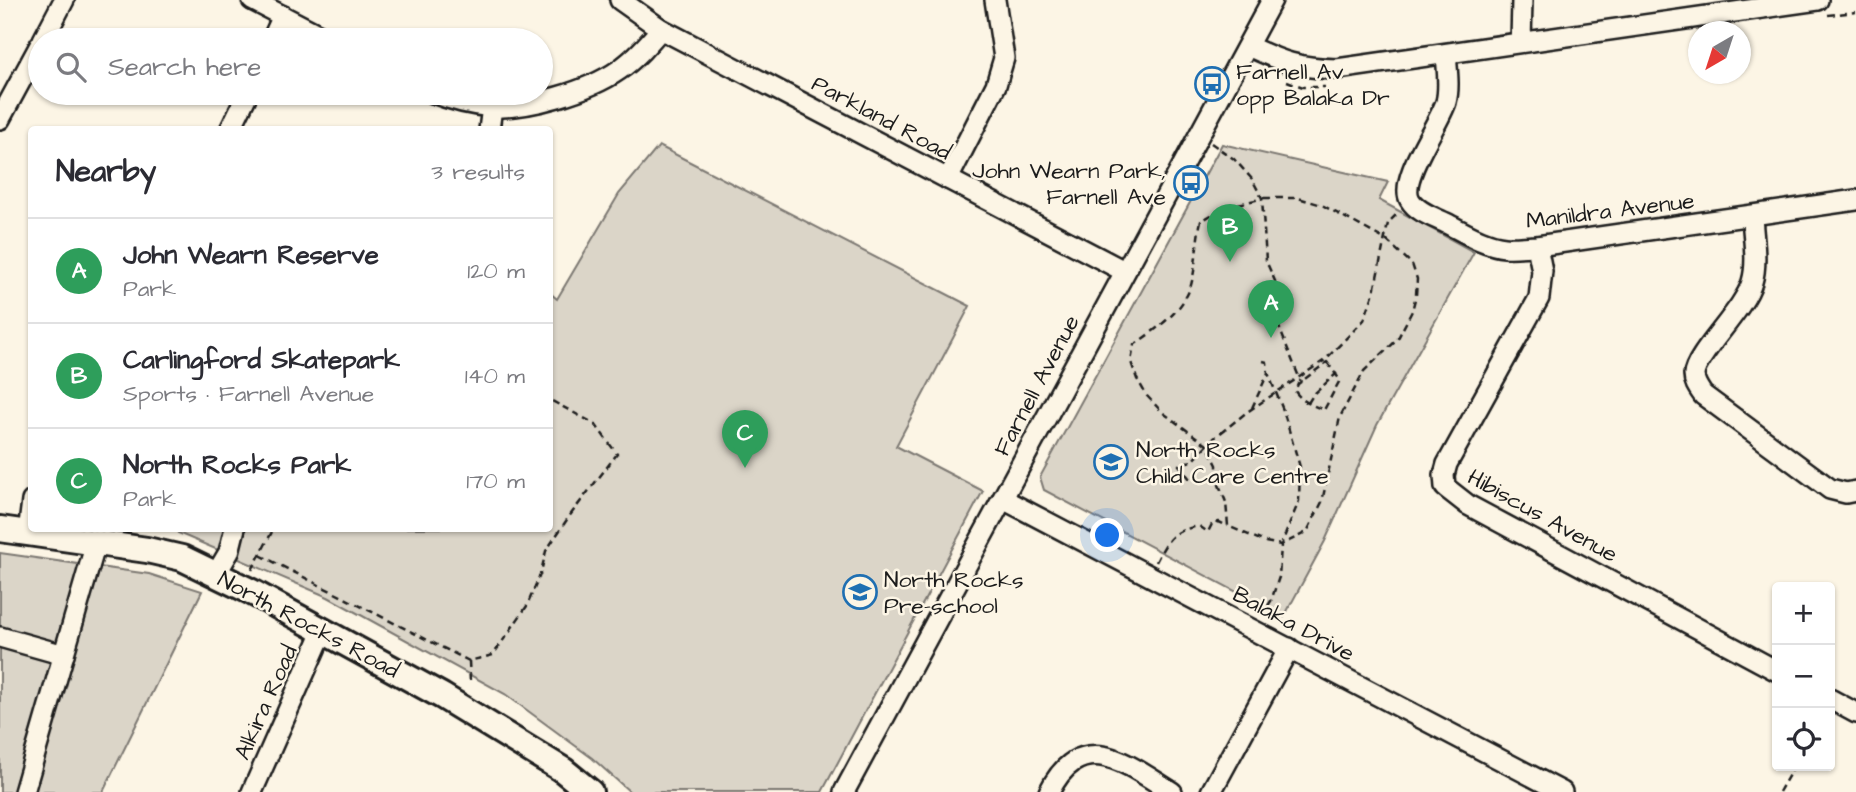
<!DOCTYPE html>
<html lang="en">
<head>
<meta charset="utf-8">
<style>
	body { margin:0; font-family:"Architects Daughter",sans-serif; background:#f7f7f7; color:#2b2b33 }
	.controls { position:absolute; right:21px; bottom:21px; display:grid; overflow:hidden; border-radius:7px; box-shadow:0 2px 5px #0004 }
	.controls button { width:63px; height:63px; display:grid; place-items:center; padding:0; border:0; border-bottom:2px solid #e1e1e2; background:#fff; color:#2b2b33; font:35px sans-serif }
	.compass { position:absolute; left:1688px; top:21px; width:63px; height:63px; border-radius:50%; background:#fff; box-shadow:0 2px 5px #0004; rotate:219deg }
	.you { position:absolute; left:1108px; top:536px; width:24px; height:24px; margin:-18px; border:5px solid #fff; border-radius:50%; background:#1a73e8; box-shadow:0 0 0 10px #1a73e833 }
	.badge { display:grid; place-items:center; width:46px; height:46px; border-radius:50%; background:#0f766e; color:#fff; font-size:23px; font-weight:700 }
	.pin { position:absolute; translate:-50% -58px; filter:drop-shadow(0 2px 4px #0008) }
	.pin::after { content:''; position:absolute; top:37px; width:24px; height:21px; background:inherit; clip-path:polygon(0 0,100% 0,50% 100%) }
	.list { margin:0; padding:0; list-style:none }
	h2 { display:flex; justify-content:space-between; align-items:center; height:91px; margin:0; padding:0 28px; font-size:30px }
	h2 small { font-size:23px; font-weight:400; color:#7c7c81 }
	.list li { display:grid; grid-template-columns:46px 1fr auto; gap:21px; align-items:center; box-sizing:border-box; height:105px; padding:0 28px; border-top:2px solid #e1e1e2 }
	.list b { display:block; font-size:26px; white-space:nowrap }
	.list p { margin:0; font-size:23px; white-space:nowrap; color:#7c7c81 }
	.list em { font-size:23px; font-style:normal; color:#7c7c81 }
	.icon { flex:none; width:38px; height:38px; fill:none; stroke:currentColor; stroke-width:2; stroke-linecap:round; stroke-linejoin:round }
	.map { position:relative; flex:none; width:1856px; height:792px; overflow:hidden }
	.search { position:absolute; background:#fff; box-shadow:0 2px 5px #0004; left:28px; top:28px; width:525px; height:77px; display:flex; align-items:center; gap:18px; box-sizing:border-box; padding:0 24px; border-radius:38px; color:#7c7c81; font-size:26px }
	.panel { position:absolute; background:#fff; box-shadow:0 2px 5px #0004; left:28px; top:126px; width:525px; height:406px; border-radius:7px }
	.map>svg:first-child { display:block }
</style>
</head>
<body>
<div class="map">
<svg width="1856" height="792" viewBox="0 0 1856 792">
	<rect width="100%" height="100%" fill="#fcf5e5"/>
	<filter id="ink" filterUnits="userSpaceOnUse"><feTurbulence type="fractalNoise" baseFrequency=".0143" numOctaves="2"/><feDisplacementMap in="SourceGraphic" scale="14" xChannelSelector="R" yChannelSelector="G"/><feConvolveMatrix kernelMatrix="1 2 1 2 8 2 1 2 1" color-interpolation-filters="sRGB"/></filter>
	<g filter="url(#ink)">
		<g fill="#dbd5c8" stroke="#7c7872" stroke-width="2">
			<polygon points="1222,144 1388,182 1379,200 1474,252 1377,425 1325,541 1284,617 1044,490 1040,477"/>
			<polygon points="659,146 970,306 896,446 983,491 822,792 630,792 592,758 505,694 328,597 178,533 180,528 550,528 550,293 557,299 619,194"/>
			<polygon points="0,553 149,574 202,591 103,792 0,792"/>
		</g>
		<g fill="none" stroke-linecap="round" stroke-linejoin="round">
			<g stroke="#1c1c1c" stroke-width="24">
				<g id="minor">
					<polyline points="252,0 329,40"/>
					<polyline points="620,0 661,29 1124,271"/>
					<polyline points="43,40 64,0"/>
					<polyline points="272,40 283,16"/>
					<polyline points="1521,42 1522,0"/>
					<path d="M1248,46C1282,62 1298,68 1337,69L1818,0"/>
					<path d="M1446,54C1447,69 1450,87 1446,102C1439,125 1398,179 1410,200C1417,212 1434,217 1446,223C1464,232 1484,245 1505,247C1515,248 1527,246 1537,246L1856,200"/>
					<path d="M433,93C451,100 472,105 491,107C527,109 589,91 619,70C635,59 648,44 661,29"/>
					<polyline points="0,119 40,45"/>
					<polyline points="230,130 248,93"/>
					<polyline points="489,130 492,107"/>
					<polyline points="948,179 996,85 1004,58 995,0"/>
					<path d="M1752,216C1753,237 1758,262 1752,282C1745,309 1695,355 1694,375C1694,383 1699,389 1703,395L1830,489L1846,493L1856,491"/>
					<polyline points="1537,246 1542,271 1539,298 1447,464 1444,475 1445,487 1468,505 1777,671"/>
					<polyline points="1003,499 1562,792"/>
					<polyline points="28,533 32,501"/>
					<polyline points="216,574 229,552 235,528"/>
					<polyline points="0,637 64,655"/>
					<polyline points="1830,699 1856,713"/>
					<polyline points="24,792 96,543"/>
					<polyline points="252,792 323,631"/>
					<polyline points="844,792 1272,0"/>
					<path d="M1049,792C1082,726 1127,764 1172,792"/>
					<polyline points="1211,792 1289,648"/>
				</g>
			</g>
			<g stroke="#1c1c1c" stroke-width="30">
				<polyline id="major" points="0,529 147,550 182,558 252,592 442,696 563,770 590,792"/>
			</g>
			<g stroke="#1c1c1c" stroke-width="2.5" stroke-dasharray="7 5" stroke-linecap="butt">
				<polyline points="1828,15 1856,12"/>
				<polyline points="1287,81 1303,87 1325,87"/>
				<polyline points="1211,143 1234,159 1252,179 1262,198 1266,261 1275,281 1279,327 1301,382"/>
				<path d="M1264,198H1298L1322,205L1386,240L1412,264L1417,279L1416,295L1412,311L1397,340L1364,371L1340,417L1322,502L1307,532L1281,545L1265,542L1228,526L1226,502L1217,480V465L1207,445L1162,412L1147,396L1137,379L1131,362L1134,345C1156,329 1186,310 1192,281C1197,261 1196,241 1201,221L1225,207Z"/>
				<polyline points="1263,361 1267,362 1268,373 1283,410 1300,467 1299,501 1281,545 1279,577 1271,601 1264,612"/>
				<path d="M1327,362L1340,380L1324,410C1312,405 1302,402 1295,391L1298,384Z"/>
				<polyline points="1308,403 1313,395 1337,373"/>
				<polyline points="1252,408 1268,373"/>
				<polyline points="1190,479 1179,465 1181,463 1193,461 1213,439 1247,412 1325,360 1364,320 1374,292 1388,223 1398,213"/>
				<polyline points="260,555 469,661 493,655 527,606 541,572 546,551 568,518 617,454 595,424 550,400"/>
				<path d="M1156,562C1168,538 1172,531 1199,526L1208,532L1212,524L1219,522L1228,526"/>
				<polyline points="252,570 274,528"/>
				<polyline points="469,661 470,682"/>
				<polyline points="1779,792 1794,766"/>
			</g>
			<use href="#minor" stroke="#fcf5e5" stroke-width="19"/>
			<use href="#major" stroke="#fcf5e5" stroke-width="24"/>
		</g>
	</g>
	<defs>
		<g id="bus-ring" transform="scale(1.75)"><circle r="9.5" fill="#fcf5e5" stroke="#1f6fb2" stroke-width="1.5"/><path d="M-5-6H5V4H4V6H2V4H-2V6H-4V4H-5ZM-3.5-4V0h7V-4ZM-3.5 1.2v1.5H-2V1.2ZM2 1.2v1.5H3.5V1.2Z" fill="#1f6fb2"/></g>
		<g id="school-ring" transform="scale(1.75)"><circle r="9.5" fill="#fcf5e5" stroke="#1f6fb2" stroke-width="1.5"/><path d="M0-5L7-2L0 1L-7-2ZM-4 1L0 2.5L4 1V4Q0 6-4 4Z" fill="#1f6fb2"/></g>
	</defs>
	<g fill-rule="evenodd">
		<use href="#bus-ring" x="1212" y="84"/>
		<use href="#bus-ring" x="1191" y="183"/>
		<use href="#school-ring" x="1111" y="462"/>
		<use href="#school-ring" x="860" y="592"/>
	</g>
	<g text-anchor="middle" stroke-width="5" stroke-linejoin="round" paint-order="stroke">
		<g font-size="23" fill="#1c1c1c" stroke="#fcf5e5" text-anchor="start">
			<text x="1236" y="79">Farnell Av<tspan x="1236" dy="26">opp Balaka Dr</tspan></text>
			<text x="1166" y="178" text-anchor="end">John Wearn Park,<tspan x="1166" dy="26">Farnell Ave</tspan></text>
			<text x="1136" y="457">North Rocks<tspan x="1136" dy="26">Child Care Centre</tspan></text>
			<text x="884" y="587">North Rocks<tspan x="884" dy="26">Pre-school</tspan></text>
		</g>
		<g font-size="23" fill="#1c1c1c" stroke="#fcf5e5">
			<text transform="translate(882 117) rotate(28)" y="8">Parkland Road</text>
			<text transform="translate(1610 210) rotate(-7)" y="8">Manildra Avenue</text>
			<text transform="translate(1036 385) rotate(-62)" y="8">Farnell Avenue</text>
			<text transform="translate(1543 515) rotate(29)" y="8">Hibiscus Avenue</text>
			<text transform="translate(1294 623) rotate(28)" y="8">Balaka Drive</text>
			<text transform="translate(309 624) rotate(28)" y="8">North Rocks Road</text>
			<text transform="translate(265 702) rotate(-66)" y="8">Alkira Road</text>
		</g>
	</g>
</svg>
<div class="controls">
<button>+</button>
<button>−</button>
<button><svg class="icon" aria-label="locate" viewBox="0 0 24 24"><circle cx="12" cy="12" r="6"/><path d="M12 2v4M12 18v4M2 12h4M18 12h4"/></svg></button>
</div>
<svg class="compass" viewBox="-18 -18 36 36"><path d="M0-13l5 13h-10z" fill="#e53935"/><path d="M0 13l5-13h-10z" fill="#7c7c81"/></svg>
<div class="you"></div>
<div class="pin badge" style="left:1271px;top:338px;background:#2e9e5b">A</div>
<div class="pin badge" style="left:1230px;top:262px;background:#2e9e5b">B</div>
<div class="pin badge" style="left:745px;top:468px;background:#2e9e5b">C</div>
<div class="search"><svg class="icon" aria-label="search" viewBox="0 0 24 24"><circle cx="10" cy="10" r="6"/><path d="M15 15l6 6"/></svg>Search here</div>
<section class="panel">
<h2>Nearby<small>3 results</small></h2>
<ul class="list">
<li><span class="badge" style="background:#2e9e5b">A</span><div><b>John Wearn Reserve</b><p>Park</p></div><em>120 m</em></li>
<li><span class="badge" style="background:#2e9e5b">B</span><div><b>Carlingford Skatepark</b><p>Sports · Farnell Avenue</p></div><em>140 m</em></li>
<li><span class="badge" style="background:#2e9e5b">C</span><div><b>North Rocks Park</b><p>Park</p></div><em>170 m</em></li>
</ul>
</section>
</div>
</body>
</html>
